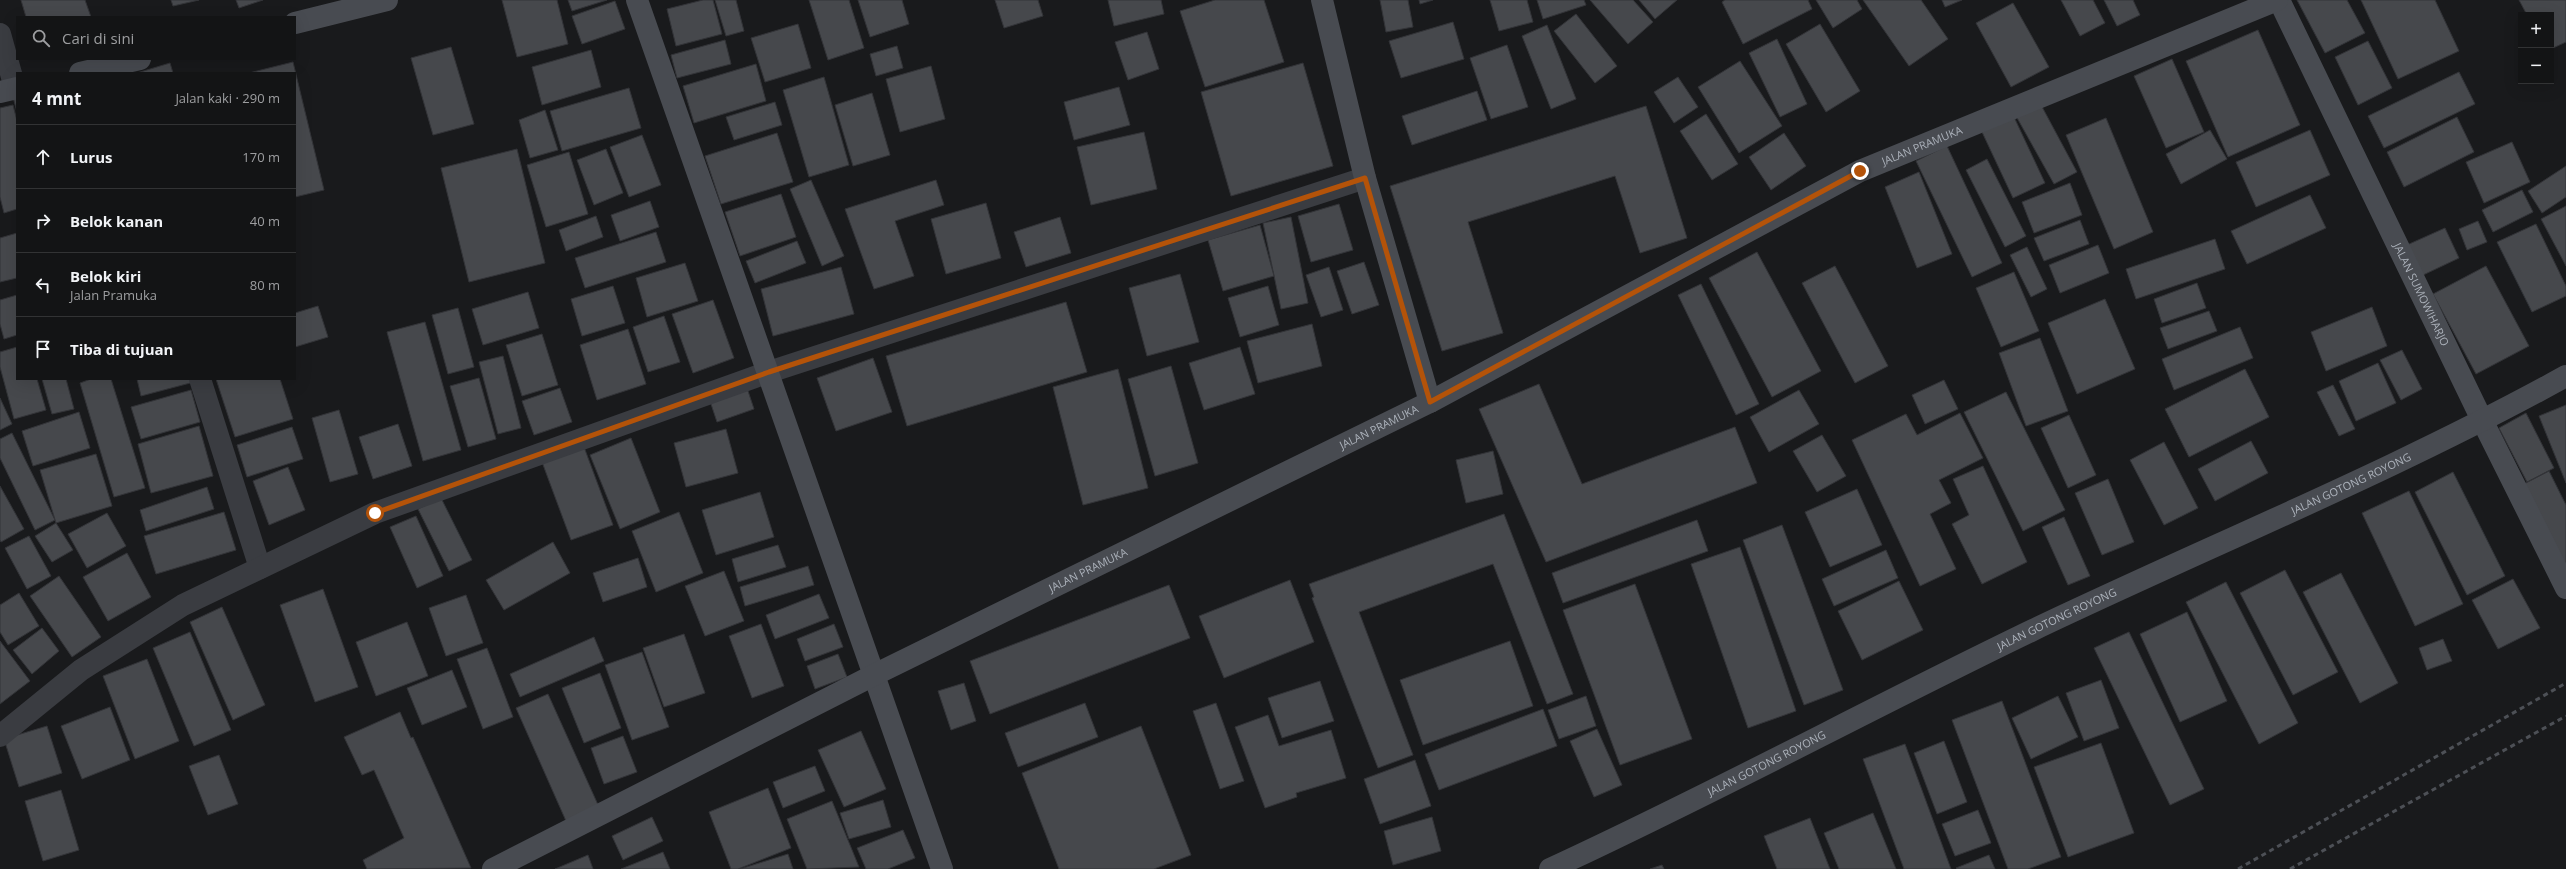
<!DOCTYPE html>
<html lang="id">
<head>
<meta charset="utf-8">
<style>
	body { margin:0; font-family:"Open Sans",sans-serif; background:#1c1d1e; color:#f1f3f6 }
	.controls { position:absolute; right:12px; top:12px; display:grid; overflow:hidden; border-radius:0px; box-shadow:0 4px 16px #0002 }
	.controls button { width:36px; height:36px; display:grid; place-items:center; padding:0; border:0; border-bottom:1px solid #323334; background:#131415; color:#f1f3f6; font:20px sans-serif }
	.stop { position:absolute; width:12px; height:12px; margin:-9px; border:3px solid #b45309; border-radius:50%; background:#fff }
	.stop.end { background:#b45309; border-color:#fff; box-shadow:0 1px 4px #0008 }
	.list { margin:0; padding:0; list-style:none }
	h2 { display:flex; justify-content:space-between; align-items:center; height:52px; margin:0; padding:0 16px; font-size:17px }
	h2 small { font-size:13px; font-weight:400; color:#9d9ea0 }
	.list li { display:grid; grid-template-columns:26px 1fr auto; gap:12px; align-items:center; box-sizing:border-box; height:64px; padding:0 16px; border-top:1px solid #323334 }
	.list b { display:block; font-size:15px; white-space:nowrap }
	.list p { margin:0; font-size:13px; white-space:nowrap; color:#9d9ea0 }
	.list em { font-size:13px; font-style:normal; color:#9d9ea0 }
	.icon { flex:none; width:22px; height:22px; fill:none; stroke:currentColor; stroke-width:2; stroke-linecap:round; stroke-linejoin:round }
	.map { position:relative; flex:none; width:2566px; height:869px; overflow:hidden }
	.search { position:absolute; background:#131415; box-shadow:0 4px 16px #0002; left:16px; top:16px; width:280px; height:44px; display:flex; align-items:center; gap:10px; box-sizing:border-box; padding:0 14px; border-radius:0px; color:#9d9ea0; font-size:15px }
	.panel { position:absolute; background:#131415; box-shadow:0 4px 16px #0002; left:16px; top:72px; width:280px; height:308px; border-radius:0px }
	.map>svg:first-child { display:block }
</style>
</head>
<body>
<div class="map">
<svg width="2566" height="869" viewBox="0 0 2566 869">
	<rect width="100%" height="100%" fill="#191a1c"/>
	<g fill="#46484c" stroke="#333438">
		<polygon points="21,0 85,0 91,17 26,17"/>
		<polygon points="171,0 199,0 173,6"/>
		<polygon points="236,0 263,0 239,8"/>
		<polygon points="502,0 557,0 568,44 517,57"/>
		<polygon points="568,0 607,0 572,11"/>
		<polygon points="703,0 713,0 722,34 676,46 667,9"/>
		<polygon points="715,0 736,0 744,31 726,36"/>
		<polygon points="809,0 849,0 864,48 828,60"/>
		<polygon points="858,0 902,0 909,24 870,37"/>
		<polygon points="995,0 1038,0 1043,16 1004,28"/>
		<polygon points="1108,0 1161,0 1164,14 1114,26"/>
		<polygon points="1215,0 1264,0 1284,62 1205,87 1180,11"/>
		<polygon points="1380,0 1408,0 1413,27 1386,32"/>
		<polygon points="1419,0 1433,0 1420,4"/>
		<polygon points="1490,0 1527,0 1533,22 1499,31"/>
		<polygon points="1537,0 1584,0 1586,5 1543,19"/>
		<polygon points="1590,0 1633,0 1653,22 1628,44"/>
		<polygon points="1639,0 1677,0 1655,19"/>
		<polygon points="1725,0 1808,0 1812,9 1743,44 1722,2"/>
		<polygon points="1816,0 1857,0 1862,9 1833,28"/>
		<polygon points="1863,0 1921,0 1948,39 1909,66"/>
		<polygon points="1942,0 1962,0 1945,7"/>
		<polygon points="2061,0 2093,0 2105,23 2080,36"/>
		<polygon points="2104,0 2133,0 2140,15 2117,26"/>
		<polygon points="2297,0 2347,0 2365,33 2325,53"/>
		<polygon points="2361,0 2435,0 2459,51 2398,79"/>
		<polygon points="2519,0 2566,0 2566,42 2551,49 2551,15 2527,15"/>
		<polygon points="615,1 625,29 582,44 572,16"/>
		<polygon points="2013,3 2049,67 2011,87 1976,23"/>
		<polygon points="1576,14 1617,66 1595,83 1554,31"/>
		<polygon points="1453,22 1464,59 1401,78 1389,41"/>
		<polygon points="798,24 811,68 765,82 751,38"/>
		<polygon points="1820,24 1860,91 1826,112 1786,44"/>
		<polygon points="1547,25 1576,99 1551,109 1522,36"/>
		<polygon points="2258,30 2300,125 2228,157 2186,61"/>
		<polygon points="1147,32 1159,69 1128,80 1115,42"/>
		<polygon points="1777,39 1807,104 1780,117 1749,53"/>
		<polygon points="725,40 731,64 677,78 671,55"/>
		<polygon points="2368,41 2392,88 2358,105 2335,57"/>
		<polygon points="1507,45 1528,107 1491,119 1470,58"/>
		<polygon points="897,46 903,68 876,76 870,54"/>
		<polygon points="451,47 474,124 433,135 411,58"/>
		<polygon points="591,50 601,87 542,105 532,67"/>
		<polygon points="2172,59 2204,132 2166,148 2134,76"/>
		<polygon points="1740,61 1782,126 1739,153 1698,87"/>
		<polygon points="293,62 324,190 295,197 295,73 249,73"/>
		<polygon points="170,63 173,73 137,73"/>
		<polygon points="1303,63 1333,166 1231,196 1201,92"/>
		<polygon points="756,64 766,101 694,123 683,86"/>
		<polygon points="931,66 945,119 900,132 886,79"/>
		<polygon points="2459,72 2475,104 2384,148 2368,116"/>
		<polygon points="824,77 849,165 809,177 783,90"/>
		<polygon points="1678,77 1698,107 1674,123 1654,92"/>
		<polygon points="1119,87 1130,125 1074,140 1064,102"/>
		<polygon points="629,88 641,128 562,151 550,111"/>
		<polygon points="1477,91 1487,120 1412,145 1402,116"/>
		<polygon points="872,93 890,155 853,166 835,105"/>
		<polygon points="17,96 17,112 13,97"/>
		<polygon points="775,102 782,125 734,140 726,117"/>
		<polygon points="2040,103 2077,172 2054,184 2016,116"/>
		<polygon points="13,105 17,121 17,209 4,213 0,197 0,108"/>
		<polygon points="1646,106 1687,238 1640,253 1615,176 1468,222 1503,333 1442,351 1390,186"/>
		<polygon points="545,110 558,150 530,158 519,120"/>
		<polygon points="1706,114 1738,164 1712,180 1680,131"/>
		<polygon points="2014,117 2045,183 2013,198 1982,132"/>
		<polygon points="2457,117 2474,152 2404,187 2387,152"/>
		<polygon points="2106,118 2153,232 2114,249 2066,135"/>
		<polygon points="2210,130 2227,159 2181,184 2166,154"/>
		<polygon points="2310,130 2330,175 2256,207 2236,162"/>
		<polygon points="1144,132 1157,189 1091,205 1077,147"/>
		<polygon points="777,133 793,182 721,204 705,156"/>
		<polygon points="1784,133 1806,166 1771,190 1749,157"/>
		<polygon points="642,135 661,185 629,197 610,147"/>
		<polygon points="2512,142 2530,182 2484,203 2466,162"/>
		<polygon points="1947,146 2002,263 1972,277 1916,161"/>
		<polygon points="517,149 545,263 469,282 441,168"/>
		<polygon points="606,149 623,193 594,205 577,160"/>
		<polygon points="569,152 588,214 546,227 527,165"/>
		<polygon points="1987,159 2026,236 2005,247 1966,170"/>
		<polygon points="2566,166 2566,197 2542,213 2528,191"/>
		<polygon points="1919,172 1952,254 1917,268 1885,187"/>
		<polygon points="811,180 844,256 822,266 790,189"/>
		<polygon points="936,180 944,205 895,221 914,276 874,289 845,209"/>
		<polygon points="2070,183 2082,215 2034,233 2022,202"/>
		<polygon points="2522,190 2533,212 2493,232 2482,210"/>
		<polygon points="781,194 796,237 740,256 725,212"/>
		<polygon points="2310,195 2326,228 2247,264 2231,231"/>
		<polygon points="650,201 659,227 620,241 611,215"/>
		<polygon points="986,203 1001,258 946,274 931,219"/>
		<polygon points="1339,204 1353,250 1311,262 1298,216"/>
		<polygon points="2566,206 2566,266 2541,219"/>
		<polygon points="596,216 603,237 566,251 559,230"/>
		<polygon points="1060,217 1071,253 1026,267 1014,232"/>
		<polygon points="1291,217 1308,303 1281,309 1263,223"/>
		<polygon points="2080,220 2089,244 2044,261 2034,238"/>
		<polygon points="2478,221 2487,242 2467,250 2459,229"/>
		<polygon points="2536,224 2566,286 2566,296 2532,312 2497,242"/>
		<polygon points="1260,225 1274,276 1223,291 1208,240"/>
		<polygon points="2445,228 2459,258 2421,276 2407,245"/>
		<polygon points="656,232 666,262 585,288 575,258"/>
		<polygon points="17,233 17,278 0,282 0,238"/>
		<polygon points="2215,239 2225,269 2136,299 2126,269"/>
		<polygon points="797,241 806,263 755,283 746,261"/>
		<polygon points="2098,245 2109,273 2060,293 2049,265"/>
		<polygon points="2027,247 2047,289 2031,297 2010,255"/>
		<polygon points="1757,252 1821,371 1772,397 1709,278"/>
		<polygon points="1364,262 1379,305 1352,314 1337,271"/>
		<polygon points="685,263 698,301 647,317 636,278"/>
		<polygon points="1835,266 1888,366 1855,383 1802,283"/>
		<polygon points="2486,266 2529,346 2476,374 2433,294"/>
		<polygon points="841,267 854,314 773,336 761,289"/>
		<polygon points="1329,267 1343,310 1321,317 1306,275"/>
		<polygon points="2014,272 2039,331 2001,347 1976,288"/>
		<polygon points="1180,274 1199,342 1147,356 1129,288"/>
		<polygon points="2197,283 2206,308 2162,323 2154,299"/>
		<polygon points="1701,284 1759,404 1736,415 1678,295"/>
		<polygon points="613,286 625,323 582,336 571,299"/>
		<polygon points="1268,286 1279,325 1240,337 1228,298"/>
		<polygon points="528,292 539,328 483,345 472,309"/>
		<polygon points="17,295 17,335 4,339 0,324 0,300"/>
		<polygon points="2105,299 2135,369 2077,394 2048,323"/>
		<polygon points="713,300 734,358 693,373 672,314"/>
		<polygon points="1066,302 1087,372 907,426 886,356"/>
		<polygon points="318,306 328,337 295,347 295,313"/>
		<polygon points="2372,307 2387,346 2326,371 2311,332"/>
		<polygon points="458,308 474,367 448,374 432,315"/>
		<polygon points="2209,311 2217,331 2168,349 2160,328"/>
		<polygon points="664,316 680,362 648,372 633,327"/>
		<polygon points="425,322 461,450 423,461 387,332"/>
		<polygon points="1312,324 1322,366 1258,383 1247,341"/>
		<polygon points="2240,327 2253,358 2174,390 2162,359"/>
		<polygon points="628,329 646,384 597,400 580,345"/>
		<polygon points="542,334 558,385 522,396 506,345"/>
		<polygon points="2040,338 2068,411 2026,426 1999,353"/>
		<polygon points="17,347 17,379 37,379 46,410 14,419 0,367 0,352"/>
		<polygon points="1240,347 1255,394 1204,410 1189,363"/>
		<polygon points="2402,350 2422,389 2401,400 2380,360"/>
		<polygon points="503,356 521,428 498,434 479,362"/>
		<polygon points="873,358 892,412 836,431 817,378"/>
		<polygon points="2378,363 2396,403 2356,421 2339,381"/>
		<polygon points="1171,366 1198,463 1155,476 1128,379"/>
		<polygon points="1118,369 1148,488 1083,505 1053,387"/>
		<polygon points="2245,369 2269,417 2189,457 2165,409"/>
		<polygon points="479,378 496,439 468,447 450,386"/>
		<polygon points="42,379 66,379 74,409 52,414"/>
		<polygon points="91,379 111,379 145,488 114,497 80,383"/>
		<polygon points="137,379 193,379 194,382 141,396"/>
		<polygon points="216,379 280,379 293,419 235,437"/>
		<polygon points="1944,380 1958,409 1925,424 1912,395"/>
		<polygon points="1539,384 1582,484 1735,427 1757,483 1546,562 1479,409"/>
		<polygon points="746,385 754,409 717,422 709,398"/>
		<polygon points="2333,385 2355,429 2339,436 2317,392"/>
		<polygon points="560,388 572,422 534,435 522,401"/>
		<polygon points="191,390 200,422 141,439 131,407"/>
		<polygon points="1799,390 1819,424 1769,452 1750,417"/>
		<polygon points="2006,392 2065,510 2023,531 1964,412"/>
		<polygon points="0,398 12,424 0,430"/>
		<polygon points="2566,405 2566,483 2539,416"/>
		<polygon points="339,410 358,474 330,482 312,418"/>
		<polygon points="79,412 90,448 33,466 22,431"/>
		<polygon points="1960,413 1983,458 1939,480 1951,503 1930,514 1956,569 1920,586 1852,440 1906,414 1917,435"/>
		<polygon points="2526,413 2554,468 2527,482 2499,428"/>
		<polygon points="2069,415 2096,475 2068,488 2041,428"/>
		<polygon points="398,424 412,466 373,479 359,437"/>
		<polygon points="199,426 213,476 151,493 138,444"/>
		<polygon points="292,427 303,459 247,477 237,445"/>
		<polygon points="726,429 738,473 686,487 674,443"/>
		<polygon points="12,433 55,520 35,530 0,458 0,439"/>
		<polygon points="1822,435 1846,476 1817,492 1793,451"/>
		<polygon points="631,438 660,512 620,529 590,455"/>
		<polygon points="2251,441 2268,473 2215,501 2198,469"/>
		<polygon points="2164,442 2198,508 2164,525 2130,460"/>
		<polygon points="584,447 613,525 571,540 542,462"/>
		<polygon points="1493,451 1503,494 1466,503 1456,460"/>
		<polygon points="96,454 112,506 56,523 40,470"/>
		<polygon points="1983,466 2027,562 1982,584 1952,524 1969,515 1953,479"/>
		<polygon points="288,467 305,510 269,525 253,481"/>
		<polygon points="2549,471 2566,505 2566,568 2524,484"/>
		<polygon points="2453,472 2505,576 2467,595 2415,492"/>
		<polygon points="2108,479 2134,542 2102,555 2075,493"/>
		<polygon points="0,486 24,529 1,542 0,540"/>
		<polygon points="207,487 214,509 146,531 140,510"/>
		<polygon points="1857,489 1882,545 1830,567 1805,512"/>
		<polygon points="2409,491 2463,604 2415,626 2362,513"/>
		<polygon points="760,492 774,537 716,555 702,510"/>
		<polygon points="441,498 472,560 449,571 418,509"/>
		<polygon points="224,512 236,550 156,574 144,536"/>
		<polygon points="679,512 703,573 656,592 632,531"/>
		<polygon points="107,513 126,546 87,568 68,534"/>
		<polygon points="1504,514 1573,694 1547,704 1493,564 1359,612 1413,755 1378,768 1312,598 1314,597 1309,584"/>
		<polygon points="416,516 443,576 417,588 390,527"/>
		<polygon points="2064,517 2090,576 2068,585 2042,527"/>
		<polygon points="1697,520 1708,551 1563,603 1552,573"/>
		<polygon points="56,523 73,550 52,562 35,536"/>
		<polygon points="1782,525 1843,690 1804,705 1743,540"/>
		<polygon points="29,536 51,576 27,589 5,548"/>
		<polygon points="553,542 570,573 504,610 486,580"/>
		<polygon points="778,545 786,567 738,582 732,559"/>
		<polygon points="1740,547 1796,711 1748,728 1691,564"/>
		<polygon points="1886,550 1898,578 1834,606 1822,579"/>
		<polygon points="127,553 151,597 108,621 83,577"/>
		<polygon points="638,558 647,587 603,602 593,573"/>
		<polygon points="808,566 814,585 745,606 740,587"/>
		<polygon points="2285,570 2338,672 2293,695 2240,593"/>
		<polygon points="724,571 744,621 705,636 685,586"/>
		<polygon points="2341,573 2398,683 2360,703 2303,592"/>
		<polygon points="59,576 101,637 72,657 30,596"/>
		<polygon points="2513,579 2540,628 2498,649 2472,600"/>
		<polygon points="1290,580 1314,642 1224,678 1199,616"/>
		<polygon points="1899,581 1923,630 1862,660 1838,611"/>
		<polygon points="2226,582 2298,723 2259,744 2186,602"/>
		<polygon points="1635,584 1692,739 1620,765 1563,610"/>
		<polygon points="1169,585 1190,638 990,714 970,661"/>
		<polygon points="323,589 358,687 315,702 280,605"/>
		<polygon points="19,593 39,626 8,645 0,632 0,605"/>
		<polygon points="819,594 829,618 775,639 766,615"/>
		<polygon points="466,595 483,643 446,656 429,608"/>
		<polygon points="222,607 265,705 233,720 190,622"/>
		<polygon points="2187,612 2227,701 2180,722 2140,634"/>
		<polygon points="407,622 428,676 376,696 356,642"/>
		<polygon points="761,624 784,686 752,698 729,636"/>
		<polygon points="834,624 843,647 805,661 797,639"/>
		<polygon points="42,628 59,651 32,674 13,650"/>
		<polygon points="190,632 231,730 194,746 153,648"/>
		<polygon points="2129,632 2204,789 2170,805 2094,648"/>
		<polygon points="684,634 705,693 664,707 643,648"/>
		<polygon points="594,637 604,661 520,697 510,674"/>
		<polygon points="2443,639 2452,661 2427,670 2419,648"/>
		<polygon points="0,641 30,681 0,704"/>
		<polygon points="1510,641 1533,706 1423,745 1400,680"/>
		<polygon points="487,648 513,717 483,729 457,659"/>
		<polygon points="642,652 669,727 632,740 605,665"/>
		<polygon points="838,654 847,677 815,689 807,666"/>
		<polygon points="147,659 179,741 135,759 103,676"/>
		<polygon points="452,670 467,707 422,725 407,688"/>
		<polygon points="600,673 621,728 584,743 562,688"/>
		<polygon points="2101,680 2119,728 2084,741 2066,693"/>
		<polygon points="1320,681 1334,721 1282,738 1268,698"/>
		<polygon points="964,683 976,721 951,730 938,691"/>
		<polygon points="548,694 599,807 566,821 516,708"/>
		<polygon points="1586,696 1596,726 1559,739 1548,710"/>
		<polygon points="2058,696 2078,737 2031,759 2012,718"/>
		<polygon points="2002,701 2061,857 2028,869 2008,869 1952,720"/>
		<polygon points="1085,703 1098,737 1018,767 1005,733"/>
		<polygon points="1216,703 1244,781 1220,789 1193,711"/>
		<polygon points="110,707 130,760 82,779 61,726"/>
		<polygon points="1543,709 1557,746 1439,790 1425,754"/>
		<polygon points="400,712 411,738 413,737 471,868 367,869 363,860 404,838 374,770 362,775 344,737"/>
		<polygon points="1268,715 1279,746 1331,730 1346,778 1296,793 1297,797 1265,808 1235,727"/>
		<polygon points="47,726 62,773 19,787 4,739"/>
		<polygon points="1141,726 1191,855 1154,869 1059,869 1022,773"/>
		<polygon points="1597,729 1622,785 1594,797 1570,741"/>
		<polygon points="861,731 886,789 844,807 818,750"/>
		<polygon points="623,736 637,772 604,784 591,748"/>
		<polygon points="1944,741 1967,802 1937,814 1914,753"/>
		<polygon points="2101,743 2134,833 2068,857 2034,767"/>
		<polygon points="1905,744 1951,869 1904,869 1863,759"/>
		<polygon points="219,755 238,804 208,815 189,766"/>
		<polygon points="1415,760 1431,806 1380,824 1364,779"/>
		<polygon points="815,766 825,791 783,808 773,782"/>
		<polygon points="768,788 791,848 738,869 731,869 709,812"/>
		<polygon points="61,790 79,850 43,861 25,801"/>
		<polygon points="883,800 891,827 849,839 840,813"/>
		<polygon points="832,801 859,867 807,869 787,819"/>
		<polygon points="1978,810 1991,843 1955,856 1942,824"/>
		<polygon points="1873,813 1896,869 1839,869 1824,833"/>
		<polygon points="652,817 663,841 623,860 612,836"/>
		<polygon points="1432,817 1441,851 1393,865 1384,831"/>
		<polygon points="1810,818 1830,869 1777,869 1764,836"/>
		<polygon points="903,830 915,858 888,869 866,869 857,848"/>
		<polygon points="663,852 670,869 621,869"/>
		<polygon points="788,854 793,869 740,869"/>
		<polygon points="588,855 593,869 555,869"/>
		<polygon points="1989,855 1995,869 1957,869 1956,868"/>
		<polygon points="1662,865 1664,869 1650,869"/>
	</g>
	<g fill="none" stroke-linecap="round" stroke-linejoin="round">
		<g stroke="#3a3c41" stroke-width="22">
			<polyline points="0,34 15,88"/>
			<polyline points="200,379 260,568"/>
			<polyline points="0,736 81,670 183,605 375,513 769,372 1365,178"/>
		</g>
		<g stroke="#484b51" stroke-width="22">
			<polyline points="637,0 942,869"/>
			<polyline points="1322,0 1365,178 1430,402"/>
			<path id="s1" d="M2279,0L2483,422L2566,588"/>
			<polyline points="295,23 387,0"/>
			<polyline points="80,73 140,59"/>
			<polyline points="0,92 17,88"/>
			<path id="s2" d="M493,869L872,676L1430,402L1860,171L2277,0"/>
			<path id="s3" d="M1550,869C1713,794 1871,708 2033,630C2211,545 2394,471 2566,376"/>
		</g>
		<g stroke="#4d5056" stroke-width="3" stroke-dasharray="5 4" stroke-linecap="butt">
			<polyline points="2238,869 2566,683"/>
			<polyline points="2290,869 2566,716"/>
		</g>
	</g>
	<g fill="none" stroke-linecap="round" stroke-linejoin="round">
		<polyline stroke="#b45309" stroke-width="5" points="375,513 769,372 1365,178 1430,402 1860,171"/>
	</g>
	<g text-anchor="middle" stroke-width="3" stroke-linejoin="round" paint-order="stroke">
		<g font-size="11" fill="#acb2bb" stroke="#141517">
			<text dy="4" stroke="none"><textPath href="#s2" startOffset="1602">JALAN PRAMUKA</textPath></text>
			<text dy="4" stroke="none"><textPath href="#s1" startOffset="327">JALAN SUMOWIHARJO</textPath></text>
			<text dy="4" stroke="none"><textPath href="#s2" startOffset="990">JALAN PRAMUKA</textPath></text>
			<text dy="4" stroke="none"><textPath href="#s3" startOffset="889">JALAN GOTONG ROYONG</textPath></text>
			<text dy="4" stroke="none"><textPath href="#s2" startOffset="666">JALAN PRAMUKA</textPath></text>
			<text dy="4" stroke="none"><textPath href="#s3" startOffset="565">JALAN GOTONG ROYONG</textPath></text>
			<text dy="4" stroke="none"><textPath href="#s3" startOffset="241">JALAN GOTONG ROYONG</textPath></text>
		</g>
	</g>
</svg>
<div class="controls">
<button>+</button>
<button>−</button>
</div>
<div class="stop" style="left:375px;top:513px"></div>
<div class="stop end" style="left:1860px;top:171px"></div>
<div class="search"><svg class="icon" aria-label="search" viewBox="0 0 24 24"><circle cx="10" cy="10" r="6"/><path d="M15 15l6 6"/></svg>Cari di sini</div>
<section class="panel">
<h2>4 mnt<small>Jalan kaki · 290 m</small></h2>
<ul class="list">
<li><svg class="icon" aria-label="ahead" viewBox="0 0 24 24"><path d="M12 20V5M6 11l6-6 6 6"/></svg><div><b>Lurus</b></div><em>170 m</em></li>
<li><svg class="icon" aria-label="right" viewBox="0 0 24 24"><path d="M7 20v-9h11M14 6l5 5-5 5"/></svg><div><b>Belok kanan</b></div><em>40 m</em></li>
<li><svg class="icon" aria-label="left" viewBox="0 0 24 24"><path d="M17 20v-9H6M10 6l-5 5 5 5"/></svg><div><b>Belok kiri</b><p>Jalan Pramuka</p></div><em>80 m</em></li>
<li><svg class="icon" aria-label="arrive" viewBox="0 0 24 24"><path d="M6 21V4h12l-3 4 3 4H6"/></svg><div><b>Tiba di tujuan</b></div></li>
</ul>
</section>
</div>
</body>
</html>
